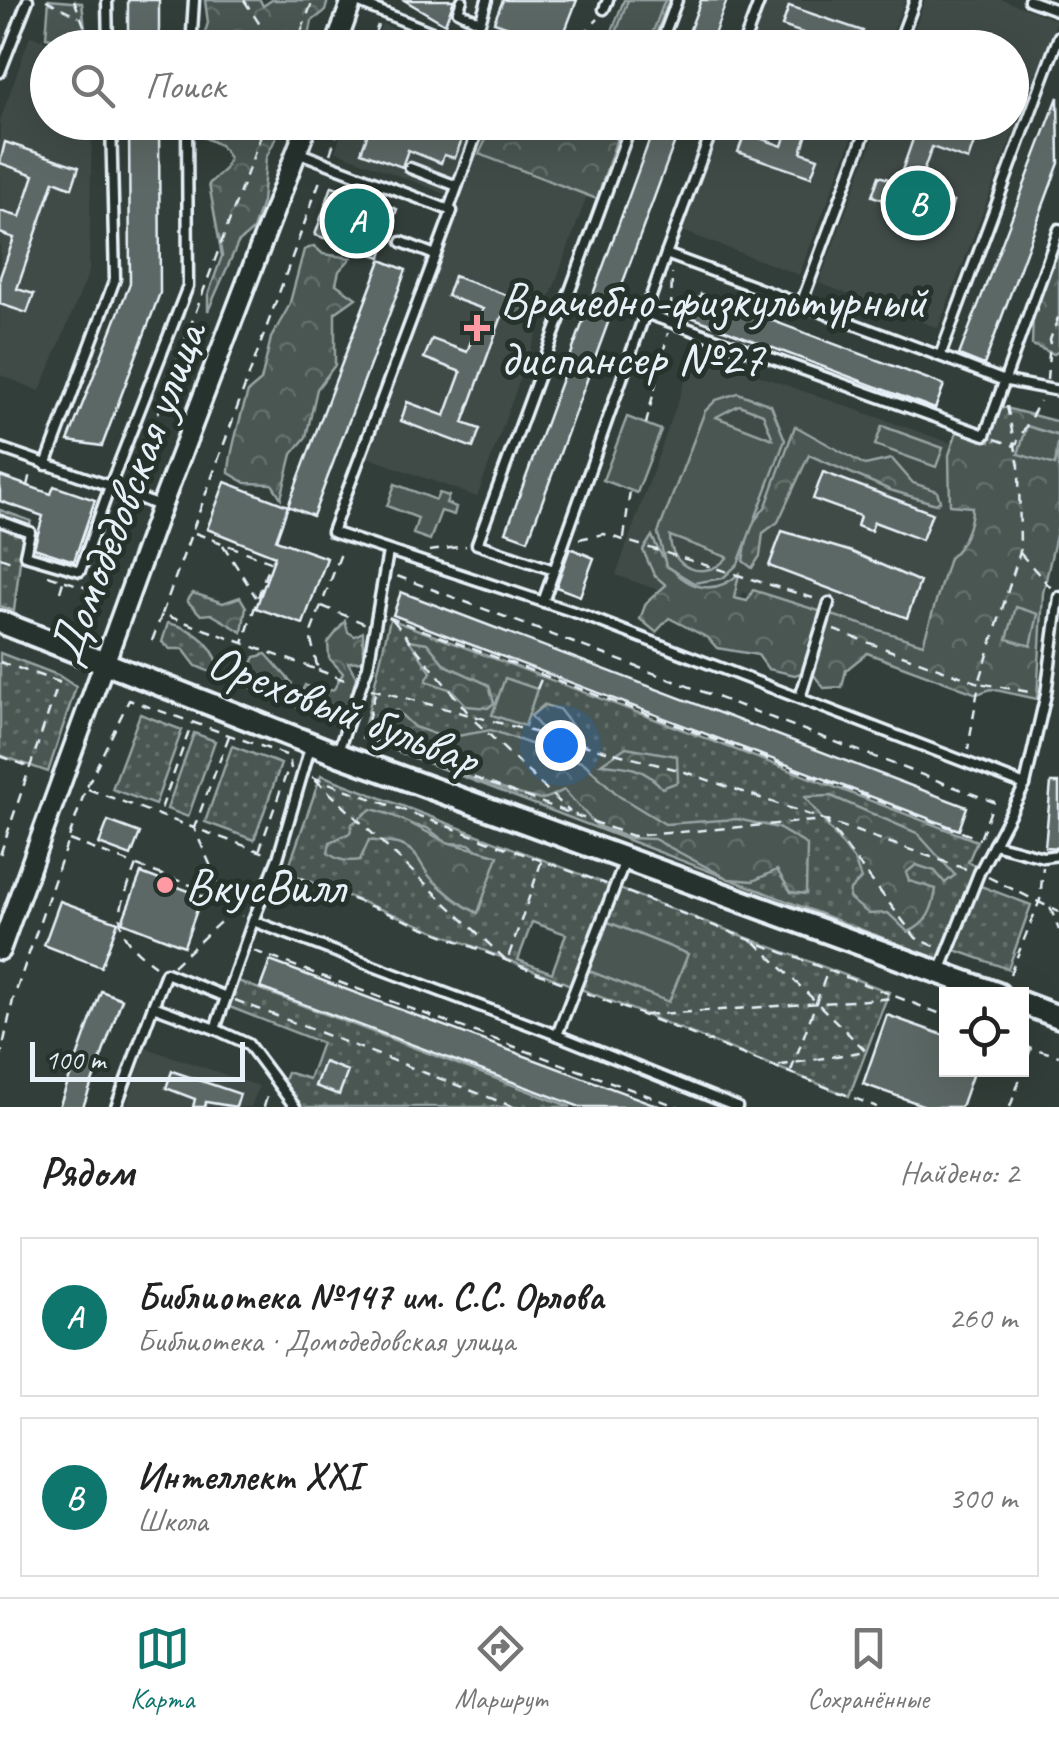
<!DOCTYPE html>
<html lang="ru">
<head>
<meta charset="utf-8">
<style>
	body { margin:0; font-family:Caveat,sans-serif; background:#f2f2f2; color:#222 }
	.controls { position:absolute; right:30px; bottom:30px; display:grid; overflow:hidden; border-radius:0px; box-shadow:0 10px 40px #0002 }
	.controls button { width:90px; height:90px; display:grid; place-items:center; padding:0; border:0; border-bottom:2px solid #e0e0e0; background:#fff; color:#222; font:50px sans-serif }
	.scale { position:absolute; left:30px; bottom:25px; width:215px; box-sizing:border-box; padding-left:10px; border:5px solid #e8f1f8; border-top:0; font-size:28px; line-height:35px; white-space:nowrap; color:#e8f1f8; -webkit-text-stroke:8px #26332d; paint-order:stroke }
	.you { position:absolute; left:560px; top:745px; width:35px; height:35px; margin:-25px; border:8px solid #fff; border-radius:50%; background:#1a73e8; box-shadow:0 0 0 15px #1a73e833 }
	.badge { display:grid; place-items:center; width:65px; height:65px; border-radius:50%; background:#0f766e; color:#fff; font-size:32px; font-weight:700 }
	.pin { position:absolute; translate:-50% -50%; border:5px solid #fff; box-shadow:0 2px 10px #0006 }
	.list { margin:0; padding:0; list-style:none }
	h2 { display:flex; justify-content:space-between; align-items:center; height:130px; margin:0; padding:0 40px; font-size:42px }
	h2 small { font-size:32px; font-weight:400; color:#767676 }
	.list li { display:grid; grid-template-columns:65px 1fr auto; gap:30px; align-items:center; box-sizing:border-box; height:160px; margin:0 20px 20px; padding:0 20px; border:2px solid #e0e0e0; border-radius:0px }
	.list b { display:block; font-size:38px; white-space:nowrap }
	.list p { margin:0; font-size:32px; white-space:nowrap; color:#767676 }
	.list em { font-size:32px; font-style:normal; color:#767676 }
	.icon { flex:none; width:55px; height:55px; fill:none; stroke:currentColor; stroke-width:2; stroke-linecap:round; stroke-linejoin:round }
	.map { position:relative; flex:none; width:1059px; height:1107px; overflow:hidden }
	.search { position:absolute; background:#fff; box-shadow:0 10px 40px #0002; left:30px; right:30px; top:30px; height:110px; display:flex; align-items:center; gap:25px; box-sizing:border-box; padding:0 35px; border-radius:55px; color:#767676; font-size:38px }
	.sheet { height:490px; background:#fff }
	nav { display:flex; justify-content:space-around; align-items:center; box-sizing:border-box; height:140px; border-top:2px solid #e0e0e0; background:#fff; font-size:28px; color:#767676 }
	nav a { display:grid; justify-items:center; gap:5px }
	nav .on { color:#0f766e }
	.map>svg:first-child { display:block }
</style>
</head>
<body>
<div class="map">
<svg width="1059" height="1107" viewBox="0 0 1059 1107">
	<defs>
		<pattern id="grass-dots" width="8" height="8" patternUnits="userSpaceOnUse" patternTransform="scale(2.5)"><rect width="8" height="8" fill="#495651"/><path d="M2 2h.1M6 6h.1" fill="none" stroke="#636f6b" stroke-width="1.8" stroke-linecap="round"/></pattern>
		<pattern id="forest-crowns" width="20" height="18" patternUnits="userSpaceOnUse" patternTransform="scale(2.5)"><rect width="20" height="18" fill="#495651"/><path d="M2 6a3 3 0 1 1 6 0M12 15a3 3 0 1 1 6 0" fill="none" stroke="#636f6b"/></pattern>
	</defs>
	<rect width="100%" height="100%" fill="#323e39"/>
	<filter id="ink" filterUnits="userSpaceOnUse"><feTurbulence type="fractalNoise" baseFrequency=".01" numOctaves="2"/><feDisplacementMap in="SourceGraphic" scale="20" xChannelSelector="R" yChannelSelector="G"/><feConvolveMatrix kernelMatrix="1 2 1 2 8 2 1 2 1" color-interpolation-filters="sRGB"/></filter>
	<g filter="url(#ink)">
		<g fill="#3f4b46">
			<polygon points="766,0 905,0 887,47 748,48"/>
			<polygon points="925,0 1003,0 1057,20 938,328 819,283 879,123 1012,122 1012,48 908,47"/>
			<polygon points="382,24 440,47 373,47"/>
			<polygon points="30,36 66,47 48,48 48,122 92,123 89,272 40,391 0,375 0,121"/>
			<polygon points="345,123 529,123 512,169 587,196 477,497 367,457 461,200 335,151"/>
			<polygon points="720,123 858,123 799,275 680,230"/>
			<polygon points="695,353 1016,466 974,678 743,592 734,617 616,575"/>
			<polygon points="146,1048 259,1086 251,1107 126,1107"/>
		</g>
		<g fill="url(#grass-dots)" stroke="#98a4a4" stroke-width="2.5" fill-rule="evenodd">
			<polygon points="0,510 31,521 22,544 14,611 0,606"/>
			<polygon points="390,619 977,841 968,862 976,866 938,959 362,738"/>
			<path d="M168,623C197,629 217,647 222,677L196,666L183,649H170L162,642Z"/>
			<polygon points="0,653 58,675 76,687 48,772 0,755"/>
			<polygon points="140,714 182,730 155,805 112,789"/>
			<polygon points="194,733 215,741 188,817 167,809"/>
			<polygon points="232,746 281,764 254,840 205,822"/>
			<path d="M321,775L889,992L849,1096L287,872ZM387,813L403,823L427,828L447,843L469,844L492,861L477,913C459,904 447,893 433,880C421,868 420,851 401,845C391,842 379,842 369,840L360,860L350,833ZM532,922L566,934L552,973L518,960Z"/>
			<polygon points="978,885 1031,905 1008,969 955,950"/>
			<polygon points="238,981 571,1107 301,1107 283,1084 287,1072 309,1079 322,1043 227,1006"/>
		</g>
		<g fill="url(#forest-crowns)" stroke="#98a4a4" stroke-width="2.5">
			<polygon points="205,0 260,0 263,6 272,0 328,0 325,11 312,21 307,47 200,47 208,23"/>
			<polygon points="624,0 669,0 651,47 579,48 612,31"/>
			<polygon points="198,123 283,123 266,158 262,202 253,230 238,243 208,311 208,295 222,256 209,184 225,169 229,158 220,145 197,134"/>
			<polygon points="494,123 622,123 597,199 479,154"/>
			<path d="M314,246L323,254L351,258L339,271L336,284L356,298L335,313V365L317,389L306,437L292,454L281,498L272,484L246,483L229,473C229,456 242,411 248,392L261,381L271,338L289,306L304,250Z"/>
			<polygon points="1059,249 1059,351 1054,354 1032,345 1033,317"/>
			<path d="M998,406L1059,422V436L1027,427L1055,464L1059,452V522L1043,593L1037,699L991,689L977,694L867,653L846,670L842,687L824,688L810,670L795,675L768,669L758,655L717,648L708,638L669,618L656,632L640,619L646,603L666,585L654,575L643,550L652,536C666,572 701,607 739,574L734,598L747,601L753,590L923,644L949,558C963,547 972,524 972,507L950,505L949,455L957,431L990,441Z"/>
			<polygon points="795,426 865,465 892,459 913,483 937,491 940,501 936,504 890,490 809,455 778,522 763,533 760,556 752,568 743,561 749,528 766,506"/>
			<polygon points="193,593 223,603 240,597 246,607 242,632 211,614 201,615 187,601"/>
			<polygon points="345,621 348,632 355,636 363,632 363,661 348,662 356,677 346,716 335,724 295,706 305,685 324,693 334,689 343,673 329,658 328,643"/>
			<polygon points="409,640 427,643 445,665 489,685 494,703 488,708 467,706 452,690 426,681 431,672"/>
			<polygon points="266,654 292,683 285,695 275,700 258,689 242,685 255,657"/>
			<polygon points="544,705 559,709 573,727 569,734 542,729 531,716"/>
			<path d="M396,710L414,727L446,738L491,730L584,763L619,796L665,824L737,819L778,828L807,845L806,894L791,892L777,870L753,881L729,879L654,839L629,838L597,826L564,790C558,793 549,798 542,799C527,801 391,749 373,738L378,723Z"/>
			<path d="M626,747L677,756L678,782L662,788C644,767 627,766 601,764Z"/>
			<path d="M831,796L917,833L955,875L945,883L935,871L916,865L906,873L909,881L936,889C933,909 927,925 908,932L888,913L869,914L849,898L850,890L861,879L854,860L805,797Z"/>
			<path d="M371,809C397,815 421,829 444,841C453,845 483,850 498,856L478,913C460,904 448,894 433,880C421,869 420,852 401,845C392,842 379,842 369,840L360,860C347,862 339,861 328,853L330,842L350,833L352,824Z"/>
		</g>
		<g fill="#495651" stroke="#98a4a4" stroke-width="2.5" fill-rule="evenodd">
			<polygon points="49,0 82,3 87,46 46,37"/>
			<polygon points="628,0 665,0 648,45 616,33"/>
			<path d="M738,393L771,405L785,440L738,564L723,578L694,583L666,566L658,533L705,411L716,400ZM739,405L763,414L773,439L716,417ZM670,536L727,557V558C705,582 670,569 670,536Z"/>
			<polygon points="627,417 661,430 637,493 603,480"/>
			<polygon points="882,426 943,448 936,467 875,445"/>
			<polygon points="1027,426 1059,436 1055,465 1018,454"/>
			<polygon points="395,484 436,500 439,493 449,496 446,503 456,507 454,515 441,511 430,540 413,534 418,518 387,506"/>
			<polygon points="1016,607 1038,614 1031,646 1007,639"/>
			<polygon points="505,678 537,689 525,726 492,715"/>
			<polygon points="608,922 688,954 669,1002 589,971"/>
		</g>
		<g fill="#5c6865" stroke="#e8f1f8" stroke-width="2.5">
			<rect x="128" y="0" width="31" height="48"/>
			<polygon points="404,0 454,0 445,24"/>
			<polygon points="503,0 577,0 560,44 494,22"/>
			<polygon points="701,0 727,0 709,48 683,48"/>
			<polygon points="789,6 863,31 857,48 829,42 827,48 815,48 818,38 782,26"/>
			<polygon points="1058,97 1059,163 984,365 959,355"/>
			<polygon points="129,122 159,122 160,293 102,446 68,441 130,283"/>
			<polygon points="372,122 468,122 455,158 444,155 441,163 408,150 402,167 361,152"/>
			<polygon points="656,122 682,122 528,540 506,532"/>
			<polygon points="790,122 811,122 801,152 818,158 811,177 738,152 745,133 782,146"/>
			<polygon points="919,122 940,122 939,127 975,140 968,160 932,147 917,189 953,202 946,222 872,196 879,176 898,182"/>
			<polygon points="5,142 79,167 72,188 54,181 17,289 34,294 27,313 0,304 0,277 14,238 0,233 0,211 20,217 34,175 0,163"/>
			<polygon points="332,186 397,209 381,257 315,235"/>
			<polygon points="381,260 406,270 313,516 288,506"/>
			<polygon points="454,276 528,303 521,323 502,316 463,423 480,429 473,448 401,421 407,402 445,416 461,372 424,358 432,339 467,352 483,309 447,296"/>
			<polygon points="701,294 944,385 935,409 691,317"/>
			<polygon points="823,472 932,513 922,540 874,522 871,531 867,530 857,526 860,516 813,499"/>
			<polygon points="0,476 51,494 54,486 95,500 74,561 34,548 43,516 0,501"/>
			<polygon points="225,482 288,506 276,540 327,558 303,624 256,608 275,556 207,529"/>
			<polygon points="782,531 852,552 920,582 907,618 769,566"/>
			<polygon points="570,548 594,558 580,596 556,587"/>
			<polygon points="401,592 967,807 959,830 393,615"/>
			<polygon points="1051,783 1059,783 1059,848 1045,847"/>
			<polygon points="108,821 140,833 131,856 99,844"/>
			<polygon points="141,873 202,896 184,946 122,922"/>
			<polygon points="60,901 118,922 101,967 44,945"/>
			<polygon points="270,961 659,1106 659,1107 580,1107 260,988"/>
			<polygon points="101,991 122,999 101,1058 83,1107 59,1107"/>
			<polygon points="887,1015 946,1036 946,1070 974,1070 961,1107 928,1107 863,1084"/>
			<polygon points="324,1062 348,1071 339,1095 315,1086"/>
			<polygon points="172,1071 240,1094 236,1107 206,1102 205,1107 193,1107 195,1099 166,1088"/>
		</g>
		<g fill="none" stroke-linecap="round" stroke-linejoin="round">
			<g stroke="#e8f1f8" stroke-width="15">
				<g id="service">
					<polyline points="107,0 108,48"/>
					<polyline points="352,0 471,48"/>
					<polyline points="462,0 458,11 480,22 487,0"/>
					<polyline points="1029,0 1059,11"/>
					<polyline points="604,9 608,0"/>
					<polyline points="191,48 194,0"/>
					<polyline points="659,48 677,0"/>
					<polyline points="742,48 760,0"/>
					<polyline points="897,48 915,0"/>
					<polyline points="0,72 28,0"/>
					<polyline points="297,152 452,211 332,532 580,614 1025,785 979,873 941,969"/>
					<polyline points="410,168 457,186"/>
					<polyline points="449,209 481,122"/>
					<polyline points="402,242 435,255"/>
					<polyline points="666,254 715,122"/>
					<polyline points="801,304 869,122"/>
					<polyline points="645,313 985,435 1059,229"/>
					<polyline points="940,356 1002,380 1059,391"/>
					<polyline points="0,448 110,486 188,286 187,122"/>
					<polyline points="46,465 115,279 111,122"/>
					<polyline points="0,521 30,532 25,555 80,571 110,486 161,507"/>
					<polyline points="554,570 477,544 632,122"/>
					<polyline points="543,602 666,254 940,356 1059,36"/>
					<polyline points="800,698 829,603"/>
					<polyline points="311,744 278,858 253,921 557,1035 624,863"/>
					<polyline points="338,751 368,666 388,552"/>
					<polyline points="1025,785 1046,694 1059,597"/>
					<polyline points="994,844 1043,857 1059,855"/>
					<polyline points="153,1006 166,973 226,997"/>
					<polyline points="215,1029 248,1044 295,1107"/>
					<polyline points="557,1035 737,1107"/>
					<polyline points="116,1107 153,1006 215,1029 253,921"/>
				</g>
			</g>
			<g stroke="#e8f1f8" stroke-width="25">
				<g id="tertiary">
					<polyline points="335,48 352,0"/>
					<polyline points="0,950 161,507 308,122"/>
				</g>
			</g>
			<g stroke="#e8f1f8" stroke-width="28">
				<g id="secondary">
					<polyline points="0,622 337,754 998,994"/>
					<polyline points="1022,1003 1059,1017"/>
				</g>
			</g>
			<g stroke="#e8f1f8" stroke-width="2.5" stroke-dasharray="10 8" stroke-linecap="butt">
				<polyline points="46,0 79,17"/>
				<polyline points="74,0 93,48"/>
				<polyline points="244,0 275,48"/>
				<polyline points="295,48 313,0"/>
				<polyline points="369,48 378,25"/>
				<polyline points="569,48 598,19"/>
				<polyline points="245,122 263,128"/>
				<polyline points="330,154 341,122"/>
				<polyline points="671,310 672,273"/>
				<polyline points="1047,380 1050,340 1059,315"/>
				<polyline points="1007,406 1019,466 1020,552 979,683 1035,693"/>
				<polyline points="646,424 668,333"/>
				<polyline points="995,439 1015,446 1040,401"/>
				<polyline points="133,481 266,122"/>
				<polyline points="28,486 31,473"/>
				<polyline points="195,533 270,561 243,643"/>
				<polyline points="624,538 630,490"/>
				<polyline points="579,539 604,534 816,599"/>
				<polyline points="223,545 256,597"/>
				<polyline points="429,551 466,546"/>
				<polyline points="1020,553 1051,588"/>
				<polyline points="0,557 17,563"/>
				<polyline points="48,575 93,590 82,617"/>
				<polyline points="397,576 994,802 980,839"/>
				<polyline points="93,590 125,503"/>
				<polyline points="60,592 63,582"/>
				<polyline points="322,606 366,624"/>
				<polyline points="162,614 322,175"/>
				<polyline points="388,617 980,839"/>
				<polyline points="393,620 470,715"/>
				<polyline points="834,630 979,683 968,750"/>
				<polyline points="152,641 162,614 318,670 310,635 343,548"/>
				<polyline points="0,662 59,682 0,855"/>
				<polyline points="318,670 350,682"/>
				<polyline points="371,689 682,771 966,869"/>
				<polyline points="537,689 542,677"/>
				<polyline points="375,693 364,737 632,836 825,820 916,938 937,947"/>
				<polyline points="475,721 570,812"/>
				<polyline points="229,736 194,828 268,854"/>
				<polyline points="0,756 30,767"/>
				<polyline points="312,777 606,884"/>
				<polyline points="315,779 507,961 542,860"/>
				<polyline points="88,789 194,828 231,912 242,916"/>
				<polyline points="161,809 192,723"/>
				<path d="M69,840L136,865C117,916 107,931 155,966"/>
				<polyline points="259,851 288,769"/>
				<polyline points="137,866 224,897"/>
				<polyline points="285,872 565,984"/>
				<polyline points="988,877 1059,912"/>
				<polyline points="627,892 946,1016"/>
				<polyline points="1050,907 1059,930"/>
				<polyline points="755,942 866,1051 776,1066"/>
				<polyline points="254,951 679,1107"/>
				<polyline points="173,966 231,912"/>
				<polyline points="1010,974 1040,900 1043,867"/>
				<polyline points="586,993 877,1107"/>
				<polyline points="235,1000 514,1107"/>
				<polyline points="645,1015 896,998"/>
				<polyline points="1022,1045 1059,1056"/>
				<polyline points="0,1060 13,1000 86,788 129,700 289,756 291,769"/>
				<polyline points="791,1071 828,970"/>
				<polyline points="264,1107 268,1093"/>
				<polyline points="1010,1107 1031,1048"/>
			</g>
			<use href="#service" stroke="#26332d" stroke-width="8"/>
			<use href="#tertiary" stroke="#26332d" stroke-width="18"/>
			<use href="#secondary" stroke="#26332d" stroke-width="20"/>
		</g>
	</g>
	<g fill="#ff9aa2" stroke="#26332d" stroke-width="4">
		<path d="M472 313h10v10h10v10h-10v10h-10v-10h-10v-10h10z"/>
		<circle cx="165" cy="885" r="10"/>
	</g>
	<g text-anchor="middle" stroke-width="10" stroke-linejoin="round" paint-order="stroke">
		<g font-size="50" fill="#e8f1f8" stroke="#26332d" text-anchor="start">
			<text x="500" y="317">Врачебно-физкультурный<tspan x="500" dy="58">диспансер №27</tspan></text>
			<text x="185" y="903">ВкусВилл</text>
		</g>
		<g font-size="50" fill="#e8f1f8" stroke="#26332d">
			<text transform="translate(125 493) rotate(-69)" y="18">Домодедовская улица</text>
			<text transform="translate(344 708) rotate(21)" y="18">Ореховый бульвар</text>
		</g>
	</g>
</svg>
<div class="controls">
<button><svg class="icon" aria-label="locate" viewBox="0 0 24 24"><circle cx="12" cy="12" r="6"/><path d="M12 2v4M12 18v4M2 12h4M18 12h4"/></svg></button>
</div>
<div class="scale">100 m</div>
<div class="you"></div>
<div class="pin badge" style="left:357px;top:221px">A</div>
<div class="pin badge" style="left:918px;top:203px">B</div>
<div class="search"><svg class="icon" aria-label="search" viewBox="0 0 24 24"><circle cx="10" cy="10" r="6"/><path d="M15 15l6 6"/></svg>Поиск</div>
</div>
<section class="sheet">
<h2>Рядом<small>Найдено: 2</small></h2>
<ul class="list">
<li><span class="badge">A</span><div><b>Библиотека №147 им. С.С. Орлова</b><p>Библиотека · Домодедовская улица</p></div><em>260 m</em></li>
<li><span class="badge">B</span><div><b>Интеллект XXI</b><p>Школа</p></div><em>300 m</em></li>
</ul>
</section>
<nav>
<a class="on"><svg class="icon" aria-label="map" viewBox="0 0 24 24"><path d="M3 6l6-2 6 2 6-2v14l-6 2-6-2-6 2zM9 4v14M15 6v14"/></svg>Карта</a>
<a><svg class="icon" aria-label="directions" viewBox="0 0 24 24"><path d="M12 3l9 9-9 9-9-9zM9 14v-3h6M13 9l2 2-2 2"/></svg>Маршрут</a>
<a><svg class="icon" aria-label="saved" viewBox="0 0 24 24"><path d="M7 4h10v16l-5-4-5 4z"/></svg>Сохранённые</a>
</nav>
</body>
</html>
